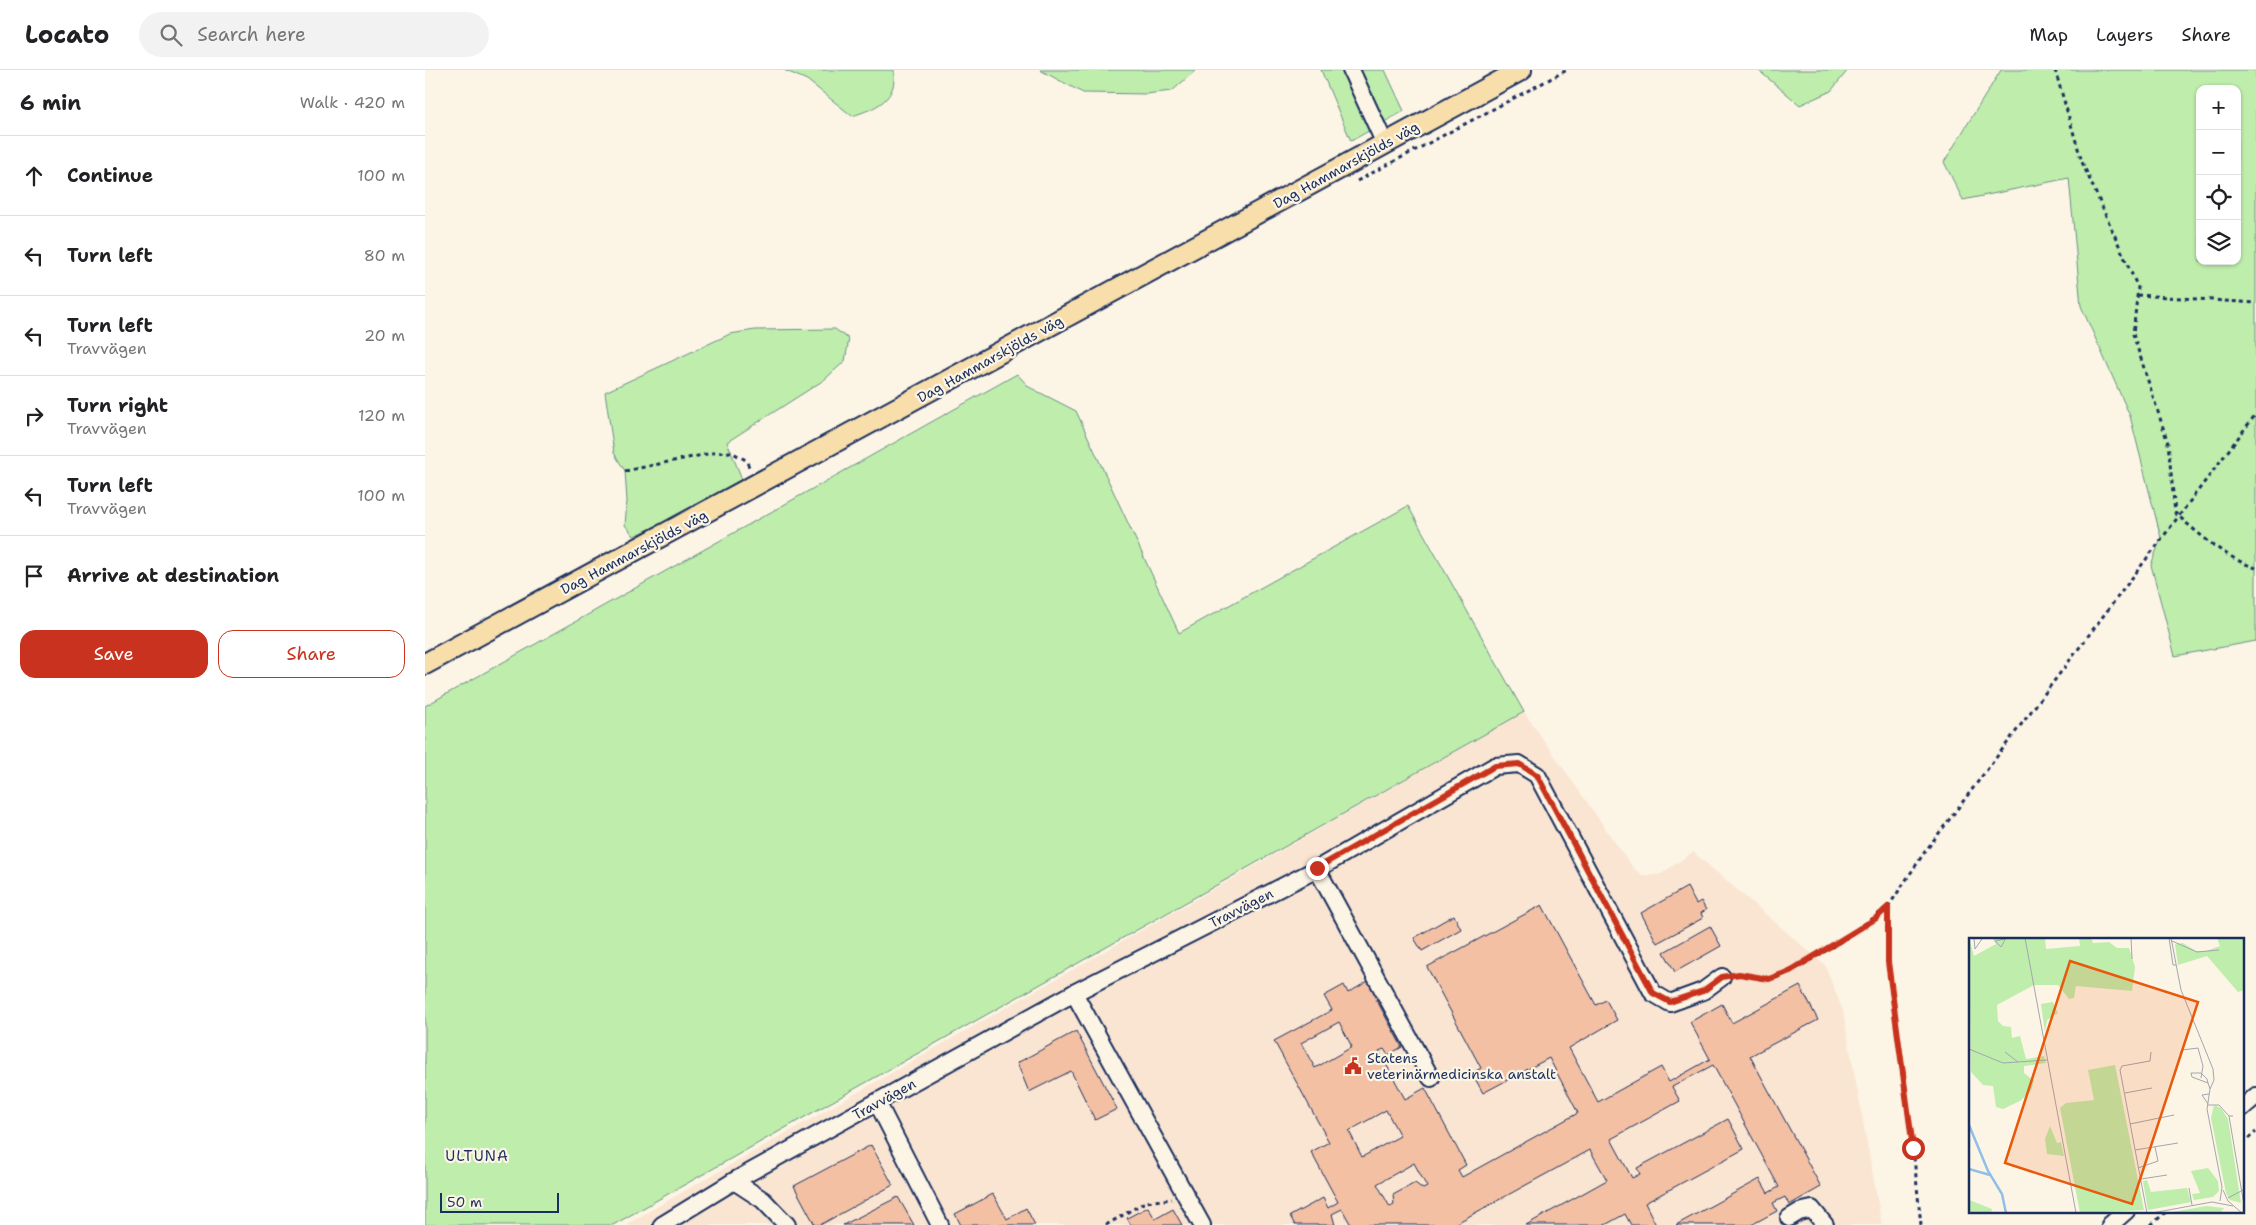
<!DOCTYPE html>
<html lang="en">
<head>
<meta charset="utf-8">
<style>
	body { margin:0; font-family:"Shantell Sans",sans-serif; background:#f2f2f2; color:#202124 }
	.controls { position:absolute; right:15px; top:15px; display:grid; overflow:hidden; border-radius:10px; box-shadow:0 1px 4px #0004 }
	.controls button { width:45px; height:45px; display:grid; place-items:center; padding:0; border:0; border-bottom:1px solid #e0e0e0; background:#fff; color:#202124; font:25px sans-serif }
	.scale { position:absolute; left:15px; bottom:12px; width:119px; box-sizing:border-box; padding-left:5px; border:2px solid #1b2f5e; border-top:0; font-size:14px; line-height:18px; white-space:nowrap; color:#1b2f5e; -webkit-text-stroke:4px #fcf5e5; paint-order:stroke }
	.stop { position:absolute; width:15px; height:15px; margin:-11px; border:4px solid #c8321e; border-radius:50%; background:#fff }
	.stop.end { background:#c8321e; border-color:#fff; box-shadow:0 1px 5px #0008 }
	.list { margin:0; padding:0; list-style:none }
	h2 { display:flex; justify-content:space-between; align-items:center; height:65px; margin:0; padding:0 20px; font-size:21px }
	h2 small { font-size:16px; font-weight:400; color:#757577 }
	.list li { display:grid; grid-template-columns:32px 1fr auto; gap:15px; align-items:center; box-sizing:border-box; height:80px; padding:0 20px; border-top:1px solid #e0e0e0 }
	.list b { display:block; font-size:19px; white-space:nowrap }
	.list p { margin:0; font-size:16px; white-space:nowrap; color:#757577 }
	.list em { font-size:16px; font-style:normal; color:#757577 }
	.actions { display:flex; gap:10px; padding:15px 20px }
	.actions a { flex:1; padding:11px 0; border:1px solid #c8321e; border-radius:15px; text-align:center; font-size:18px; color:#c8321e }
	.actions .main { background:#c8321e; color:#fff }
	.icon { flex:none; width:28px; height:28px; fill:none; stroke:currentColor; stroke-width:2; stroke-linecap:round; stroke-linejoin:round }
	.map { position:relative; flex:none; width:1831px; height:1155px; overflow:hidden }
	header { display:flex; align-items:center; gap:30px; box-sizing:border-box; height:70px; padding:0 25px; background:#fff; border-bottom:1px solid #e0e0e0 }
	header strong { font-size:24px }
	nav { display:flex; gap:28px; margin-inline-start:auto; font-size:18px }
	.search { width:350px; height:45px; background:#f2f2f2; display:flex; align-items:center; gap:12px; box-sizing:border-box; padding:0 18px; border-radius:28px; color:#757577; font-size:19px }
	main { display:flex }
	aside { flex:1; background:#fff }
	.map>svg:first-child { display:block }
</style>
</head>
<body>
<header>
<strong>Locato</strong>
<div class="search"><svg class="icon" aria-label="search" viewBox="0 0 24 24"><circle cx="10" cy="10" r="6"/><path d="M15 15l6 6"/></svg>Search here</div>
<nav><a>Map</a><a>Layers</a><a>Share</a></nav>
</header>
<main>
<aside>
<h2>6 min<small>Walk · 420 m</small></h2>
<ul class="list">
<li><svg class="icon" aria-label="ahead" viewBox="0 0 24 24"><path d="M12 20V5M6 11l6-6 6 6"/></svg><div><b>Continue</b></div><em>100 m</em></li>
<li><svg class="icon" aria-label="left" viewBox="0 0 24 24"><path d="M17 20v-9H6M10 6l-5 5 5 5"/></svg><div><b>Turn left</b></div><em>80 m</em></li>
<li><svg class="icon" aria-label="left" viewBox="0 0 24 24"><path d="M17 20v-9H6M10 6l-5 5 5 5"/></svg><div><b>Turn left</b><p>Travvägen</p></div><em>20 m</em></li>
<li><svg class="icon" aria-label="right" viewBox="0 0 24 24"><path d="M7 20v-9h11M14 6l5 5-5 5"/></svg><div><b>Turn right</b><p>Travvägen</p></div><em>120 m</em></li>
<li><svg class="icon" aria-label="left" viewBox="0 0 24 24"><path d="M17 20v-9H6M10 6l-5 5 5 5"/></svg><div><b>Turn left</b><p>Travvägen</p></div><em>100 m</em></li>
<li><svg class="icon" aria-label="arrive" viewBox="0 0 24 24"><path d="M6 21V4h12l-3 4 3 4H6"/></svg><div><b>Arrive at destination</b></div></li>
</ul>
<div class="actions"><a class="main">Save</a><a>Share</a></div>
</aside>
<div class="map">
<svg width="1831" height="1155" viewBox="0 0 1831 1155">
	<rect width="100%" height="100%" fill="#fcf5e5"/>
	<filter id="ink" filterUnits="userSpaceOnUse"><feTurbulence type="fractalNoise" baseFrequency=".02" numOctaves="2"/><feDisplacementMap in="SourceGraphic" scale="10" xChannelSelector="R" yChannelSelector="G"/><feConvolveMatrix kernelMatrix="1 2 1 2 8 2 1 2 1" color-interpolation-filters="sRGB"/></filter>
	<g filter="url(#ink)">
		<polygon fill="#f9e5d2" points="1099,642 1208,798 1219,806 1236,804 1268,782 1400,895 1418,941 1457,1155 200,1155"/>
		<g fill="#beedac" stroke="#6c8e85" fill-rule="evenodd">
			<path d="M359,0H469C472,30 452,38 427,46L382,10Z"/>
			<polygon points="615,0 771,0 747,21 721,24 658,23"/>
			<polygon points="896,0 960,0 979,41 926,71"/>
			<polygon points="1333,0 1423,0 1406,21 1375,35"/>
			<path d="M1576,0H1831V571L1750,586L1726,495L1736,468L1705,346L1656,236L1644,108L1538,130L1519,92ZM1775,19H1812V191H1775Z"/>
			<polygon points="410,259 424,269 420,291 399,310 302,372 317,409 256,445 209,466 200,455 202,431 200,401 189,383 180,322 305,264 330,260"/>
			<polygon points="592,304 604,317 651,341 754,563 983,436 1099,642 188,1155 0,1155 0,636"/>
		</g>
		<g fill="#f3c0a4" stroke="#1b2f5e" fill-rule="evenodd">
			<polygon points="1262,817 1271,834 1276,831 1281,840 1276,843 1278,848 1232,873 1216,843"/>
			<path d="M1117,835L1171,935L1181,930L1192,950L1144,978L1173,1032L1236,997L1244,1012L1285,989L1265,952L1297,934L1307,953L1375,916L1393,950L1325,986L1396,1117L1364,1135L1360,1127L1348,1133L1352,1141L1326,1155H1251L1335,1109L1343,1123L1354,1117L1288,995L1247,1017L1255,1031L1186,1069L1207,1108L1215,1104L1212,1098L1303,1049L1319,1079L1220,1133L1231,1155H1206L1200,1144L1180,1155H1101L1182,1110L1165,1080L1028,1155H926L917,1139L907,1144L910,1155H870L865,1146L898,1128L903,1138L913,1132L886,1082L904,1072L849,971L907,940L899,926L919,915L923,923L945,910L954,927L951,929L977,977L963,985L959,979L954,981L980,1029L1000,1018L1041,1095L1033,1100L1037,1107L1153,1043L1124,988L1058,1023L1047,1003L1056,998L1002,897ZM914,952L927,977L890,998L876,973ZM961,1040L975,1066L937,1087L924,1061ZM989,1093L1002,1117L998,1119L990,1113L968,1125L969,1135L965,1137L952,1114Z"/>
			<polygon points="1029,845 1036,859 997,881 989,868"/>
			<polygon points="1285,856 1296,876 1250,902 1239,882"/>
			<polygon points="651,961 692,1039 670,1050 646,1001 604,1022 592,993"/>
			<polygon points="446,1075 468,1115 395,1155 390,1155 369,1116"/>
			<polygon points="568,1124 582,1149 601,1138 610,1155 536,1155 530,1144"/>
			<polygon points="473,1127 489,1155 418,1155"/>
			<polygon points="723,1137 730,1149 748,1139 757,1155 706,1155 702,1148"/>
		</g>
		<g fill="none" stroke-linecap="round" stroke-linejoin="round">
			<g stroke="#1b2f5e" stroke-width="20">
				<g id="minor">
					<polyline points="926,0 960,74"/>
					<polyline points="892,799 1006,1008"/>
					<polyline points="649,923 777,1155"/>
					<polyline points="452,1032 515,1155"/>
					<polyline points="1817,1038 1831,1026"/>
					<polyline points="309,1111 338,1130 362,1155"/>
					<polyline points="1364,1148 1374,1142 1387,1139 1400,1155"/>
					<polyline points="237,1155 309,1111 649,923 892,799 1070,696 1094,694 1112,705 1228,923 1245,933 1278,921 1297,907"/>
					<polyline points="1685,1155 1701,1141"/>
				</g>
			</g>
			<g stroke="#1b2f5e" stroke-width="24">
				<polyline id="major" points="0,594 1096,0"/>
			</g>
			<g stroke="#1b2f5e" stroke-width="3" stroke-dasharray="4 4" stroke-linecap="butt">
				<path d="M1630,0L1657,92L1713,218L1708,264L1743,373L1750,443C1775,465 1799,487 1831,498"/>
				<polyline points="932,111 1142,0"/>
				<polyline points="1712,225 1831,233"/>
				<polyline points="200,401 287,383 306,382 321,390 325,399"/>
				<path d="M1310,905C1323,903 1334,910 1344,909C1363,908 1446,852 1463,837"/>
				<polyline points="1817,1074 1831,1062"/>
				<polyline points="681,1155 720,1132 747,1129"/>
				<polyline points="1496,1155 1488,1078 1463,892 1463,837 1499,783 1831,344"/>
				<polyline points="1726,1155 1742,1141"/>
			</g>
			<use href="#minor" stroke="#fcf5e5" stroke-width="16"/>
			<use href="#major" stroke="#f8deab" stroke-width="20"/>
		</g>
	</g>
	<g fill="none" stroke-linecap="round" stroke-linejoin="round" filter="url(#ink)">
		<polyline stroke="#c8321e" stroke-width="6" points="892,798 1070,696 1094,694 1112,705 1228,923 1245,932 1278,921 1297,907 1314,904 1344,909 1365,901 1450,849 1463,837 1463,892 1488,1078"/>
	</g>
	<defs>
		<g id="civic-bare" transform="scale(1.35)"><path d="M-.6-6.5H3V-4.5H.6V-3L4-1V1h2V6H-6V1h2V-1L-.6-3ZM-1.2 2.5V6h2.4V2.5Z" fill="#c8321e" stroke="#fcf5e5" stroke-width="2.5" paint-order="stroke"/></g>
	</defs>
	<g fill-rule="evenodd">
		<use href="#civic-bare" x="928" y="996"/>
	</g>
	<g text-anchor="middle" stroke-width="4.5" stroke-linejoin="round" paint-order="stroke">
		<g font-size="14" fill="#1b2f5e" stroke="#fcf5e5">
			<text transform="translate(921 95) rotate(-29)" y="5">Dag Hammarskjölds väg</text>
			<text transform="translate(565 289) rotate(-29)" y="5">Dag Hammarskjölds väg</text>
			<text transform="translate(209 482) rotate(-28)" y="5">Dag Hammarskjölds väg</text>
			<text transform="translate(816 838) rotate(-27)" y="5">Travvägen</text>
			<text transform="translate(459 1029) rotate(-29)" y="5">Travvägen</text>
		</g>
		<g font-size="14" fill="#1b2f5e" stroke="#fcf5e5" text-anchor="start">
			<text x="942" y="993">Statens<tspan x="942" dy="16">veterinärmedicinska anstalt</tspan></text>
		</g>
		<g font-size="15" letter-spacing="1" fill="#1b2f5e" stroke="#fcf5e5">
			<text x="52" y="1091">ULTUNA</text>
		</g>
	</g>
	<g transform="translate(1544 868)">
		<rect width="275" height="275" fill="#fcf5e5"/>
		<path d="M0,0L5,18L27,6L23,0H76L77,11L111,8L110,0H122L124,5L140,4L148,10H160L166,29L163,53L107,48L105,60L100,61L89,47H65L28,67L29,83L34,88L42,89L43,100L51,98L57,121L75,118L77,125L55,128V135L65,143L62,153L51,163L34,171L27,169L24,148L14,147L2,134ZM248,0H275V52L269,54L238,18L209,27L206,6L214,5L227,13H237L251,8ZM84,64L89,75L78,82L76,94L72,66ZM146,127L175,272L111,275L91,170L97,165L125,162L119,132ZM245,167L252,170L259,181L272,265L261,262L257,255L242,180ZM81,188L88,205L92,204L95,218L78,216L76,201ZM239,230L249,243L250,253L244,259L225,262L223,256L231,255L222,233ZM178,242L182,254L218,250L222,264L179,272L174,243ZM0,262L23,271L22,275H0ZM237,268L255,270L251,275H198Z" fill="#beedac"/>
		<path fill="none" stroke="#8fbfea" stroke-width="2.5" d="M0,187L19,233L33,256L37,275M0,231L21,237"/>
		<path fill="none" stroke="#a2a6af" stroke-width="1" d="M5,0L6,11L13,1M56,0L107,275M162,0L163,21M200,0L204,27H207M202,0L212,52L244,131L245,142L241,151M36,1L26,3L32,9L37,0M203,3L228,14L250,12M0,111L34,125L78,122M36,114L49,124M211,116L213,112L229,110L234,128L232,140M239,145L223,139L222,135H232L238,141L239,145L241,151L238,171L253,249L251,263M156,155L183,150M239,166L233,157L240,156M239,167H250L260,178H264M260,178L275,267M161,186L205,177M166,212L209,205M169,230L189,223L186,209M172,241L198,237M220,250L223,267M254,252L259,263L273,275M259,260L274,252M178,275L151,132L153,128L181,123L182,114M183,275L243,264L264,268"/>
		<path fill="#e8590c" fill-opacity="0.15" stroke="#e8590c" stroke-width="2.5" d="M101,23L229,64L163,266L36,225Z"/>
		<rect width="275" height="275" fill="none" stroke="#1b2f5e" stroke-width="2.5"/>
	</g>
</svg>
<div class="controls">
<button>+</button>
<button>−</button>
<button><svg class="icon" aria-label="locate" viewBox="0 0 24 24"><circle cx="12" cy="12" r="6"/><path d="M12 2v4M12 18v4M2 12h4M18 12h4"/></svg></button>
<button><svg class="icon" aria-label="layers" viewBox="0 0 24 24"><path d="M12 4l9 5-9 5-9-5zM3 14l9 5 9-5"/></svg></button>
</div>
<div class="scale">50 m</div>
<div class="stop" style="left:1488px;top:1078px"></div>
<div class="stop end" style="left:892px;top:798px"></div>
</div>
</main>
</body>
</html>
